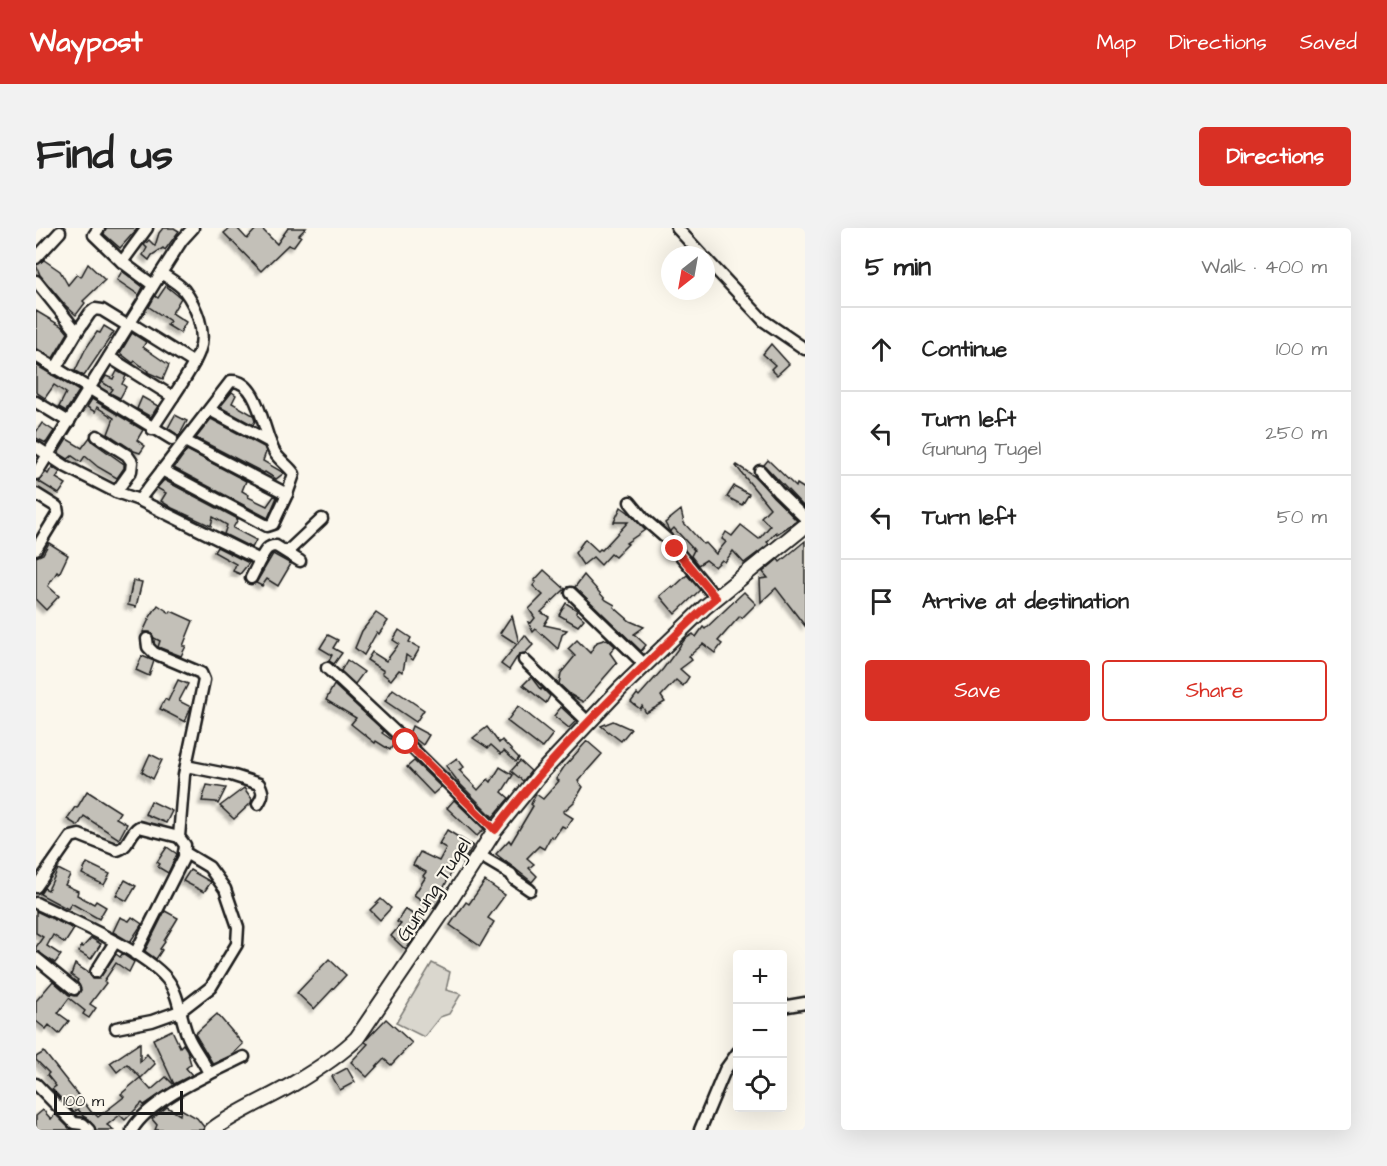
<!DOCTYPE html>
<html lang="en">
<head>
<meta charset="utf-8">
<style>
	body { margin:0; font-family:"Architects Daughter",sans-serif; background:#f2f2f2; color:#222 }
	.controls { position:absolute; right:18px; bottom:18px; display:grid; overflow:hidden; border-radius:6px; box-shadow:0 6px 24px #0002 }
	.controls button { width:54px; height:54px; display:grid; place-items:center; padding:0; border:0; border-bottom:2px solid #e0e0e0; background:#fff; color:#222; font:30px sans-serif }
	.compass { position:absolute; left:625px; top:18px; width:54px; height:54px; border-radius:50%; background:#fff; box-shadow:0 6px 24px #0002; rotate:211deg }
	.scale { position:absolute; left:18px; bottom:15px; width:129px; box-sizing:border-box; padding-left:6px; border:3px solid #1c1c1c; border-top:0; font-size:16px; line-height:21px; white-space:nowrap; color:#1c1c1c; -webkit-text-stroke:4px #fbf7ec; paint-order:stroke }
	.stop { position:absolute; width:18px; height:18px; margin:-14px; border:4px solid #d93025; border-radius:50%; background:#fff }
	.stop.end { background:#d93025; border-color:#fff; box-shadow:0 2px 6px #0008 }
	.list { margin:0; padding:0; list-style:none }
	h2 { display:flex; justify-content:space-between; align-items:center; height:78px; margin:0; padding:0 24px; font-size:26px }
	h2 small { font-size:20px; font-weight:400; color:#767676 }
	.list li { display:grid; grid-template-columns:39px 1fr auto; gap:18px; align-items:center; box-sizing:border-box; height:84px; padding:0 24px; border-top:2px solid #e0e0e0 }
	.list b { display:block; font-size:22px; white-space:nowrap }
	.list p { margin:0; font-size:20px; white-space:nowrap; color:#767676 }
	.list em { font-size:20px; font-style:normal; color:#767676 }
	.actions { display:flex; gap:12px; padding:18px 24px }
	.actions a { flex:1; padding:14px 0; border:2px solid #d93025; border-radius:6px; text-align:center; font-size:21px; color:#d93025 }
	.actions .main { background:#d93025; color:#fff }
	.icon { flex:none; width:33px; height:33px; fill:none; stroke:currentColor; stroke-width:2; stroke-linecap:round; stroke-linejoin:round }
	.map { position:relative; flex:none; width:769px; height:902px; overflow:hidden; border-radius:6px }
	header { display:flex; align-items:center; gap:36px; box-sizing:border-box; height:84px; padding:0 30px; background:#d93025; color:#fff }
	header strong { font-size:28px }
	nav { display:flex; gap:33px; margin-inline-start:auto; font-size:21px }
	.intro { display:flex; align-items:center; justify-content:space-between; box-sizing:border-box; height:144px; padding:0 36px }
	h1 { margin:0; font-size:42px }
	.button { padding:15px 27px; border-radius:6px; background:#d93025; color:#fff; font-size:21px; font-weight:700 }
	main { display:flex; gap:36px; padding:0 36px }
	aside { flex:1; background:#fff; border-radius:6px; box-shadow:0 6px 24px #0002 }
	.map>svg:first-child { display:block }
</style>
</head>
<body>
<header>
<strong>Waypost</strong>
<nav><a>Map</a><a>Directions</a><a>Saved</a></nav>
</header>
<div class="intro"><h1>Find us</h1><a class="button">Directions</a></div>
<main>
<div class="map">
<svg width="769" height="902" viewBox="0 0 769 902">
	<defs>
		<filter id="shadow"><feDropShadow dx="-3.5" dy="3.5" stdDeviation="1.5" flood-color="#0004"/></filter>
	</defs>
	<rect width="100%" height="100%" fill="#fbf7ec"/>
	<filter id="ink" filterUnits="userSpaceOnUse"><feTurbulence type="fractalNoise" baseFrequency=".0167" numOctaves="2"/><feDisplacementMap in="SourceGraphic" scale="12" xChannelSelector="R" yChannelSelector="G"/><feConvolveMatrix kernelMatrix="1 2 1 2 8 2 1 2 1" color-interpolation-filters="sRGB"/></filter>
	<g filter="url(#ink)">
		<polygon fill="#dad7ce" stroke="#7b7a75" stroke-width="1.5" points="396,735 414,744 410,762 425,766 413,786 404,789 388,809 360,795"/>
		<g fill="#c3c0b8" stroke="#1c1c1c" stroke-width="1.5" filter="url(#shadow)">
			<polygon points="70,0 102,0 84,20 68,6"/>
			<polygon points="127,0 138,0 143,3 129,22 127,20 116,27 113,32 107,27 111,20 108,17 113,12 119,18 123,5"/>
			<polygon points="194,0 201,0 211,11 221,0 225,0 241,16 252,0 270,0 263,7 265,8 257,19 252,17 225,43 188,5"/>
			<polygon points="8,32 24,43 32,57 41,46 45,49 52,36 69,52 47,73 49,75 40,87 29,77 4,47 0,37"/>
			<polygon points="86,43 107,59 103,67 81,52"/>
			<polygon points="130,58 145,70 136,85 150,94 144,105 131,97 134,93 113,79 119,68 122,70"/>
			<polygon points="0,83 27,99 32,105 17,130 0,121"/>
			<polygon points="68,98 78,104 48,148 39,143 49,122 61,104 64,105"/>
			<polygon points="96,105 110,114 107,119 133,137 127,151 111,144 112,143 99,133 97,135 84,125"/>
			<polygon points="735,116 753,136 741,147 735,141 739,137 727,126"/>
			<polygon points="0,137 43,163 30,183 23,179 30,165 18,157 9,170 0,164"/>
			<polygon points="81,143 90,148 86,156 90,159 84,170 74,165 77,161 66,154 70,148 77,151"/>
			<polygon points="196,164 200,167 196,175 217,187 219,193 217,197 184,179"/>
			<polygon points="106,169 122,178 115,189 101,181"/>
			<polygon points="56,171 107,202 101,212 109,218 104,225 98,223 72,206 78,190 61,179 59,184 51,179"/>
			<polygon points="139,187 151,193 143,208 132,200"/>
			<polygon points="175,191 228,219 230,224 227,233 248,245 240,251 229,244 228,245 160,210"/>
			<polygon points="6,195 18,203 10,215 0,210 0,204"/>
			<polygon points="54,209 57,214 88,236 88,240 81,250 62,239 49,228 45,234 36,228 32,231 24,226 23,224 31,211 46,220"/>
			<polygon points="151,222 210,253 206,263 213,267 212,269 231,278 238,268 241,269 232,290 138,240"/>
			<polygon points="732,232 760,259 761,256 769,261 769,280 728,237"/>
			<polygon points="701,237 718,248 761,293 741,306 740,304 731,314 733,316 708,335 697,323 689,334 686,332 679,339 670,332 662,337 655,328 658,322 638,300 634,304 629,295 645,282 648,295 667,316 670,315 680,326 690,314 686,311 690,304 696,308 705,297 723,311 734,298 725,289 734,280 700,238"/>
			<polygon points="16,239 24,244 20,250 30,256 23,266 2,253 10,244 12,246"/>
			<polygon points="128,252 202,291 197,300 220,312 216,320 188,306 191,297 177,289 175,298 136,280 125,273 130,265 121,260"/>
			<polygon points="698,258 713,266 706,277 691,269"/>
			<polygon points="585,279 592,284 609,302 590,315 592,316 579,329 575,326 565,337 557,329 547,337 539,325 549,311 562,323 564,321 566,322 592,294 578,294"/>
			<polygon points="769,313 769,398 740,360 725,374 724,351 732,350 727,344 742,331 744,334"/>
			<polygon points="13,315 32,327 23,346 21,344 12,358 23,368 10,382 0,372 0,329 7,326"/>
			<polygon points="181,319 213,335 204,346 197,343 200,336 178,324"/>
			<polygon points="237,326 255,336 242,358 231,351 226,358 220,355"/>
			<polygon points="508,342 529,361 505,384 513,389 508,397 531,402 526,407 522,421 500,401 497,404 492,394 495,395 499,390 493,381 507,367 497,358 500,354 498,353"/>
			<polygon points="548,347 570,372 579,377 578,379 594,393 608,399 598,406 610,417 605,423 539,359"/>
			<polygon points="651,347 664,362 639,386 624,368 636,358 637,360"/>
			<polygon points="97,352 106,354 100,379 92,377"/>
			<polygon points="708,364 720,376 706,390 704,388 682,413 686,416 679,425 667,416 653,428 656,432 644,441 653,449 647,458 640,452 625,468 629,474 610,485 606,478 604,481 595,474 601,466 603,468 627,441 649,411 657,406 660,409 667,399 669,401"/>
			<polygon points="530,375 541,382 540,384 548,391 542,398 523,387"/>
			<polygon points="122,377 134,385 135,383 157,393 147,418 150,418 145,428 122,419 124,413 118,410 114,404 107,404 114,389"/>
			<polygon points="340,385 352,393 343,406 341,404 328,427 319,420 326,403"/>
			<polygon points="476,387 483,415 489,407 497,417 489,425 483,426 473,442 465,436 481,416 464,405"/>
			<polygon points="363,402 375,410 373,414 384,420 377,432 370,427 367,444 363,442 355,452 346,445 348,443 331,432 336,424 350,433 363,416 357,412"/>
			<polygon points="292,407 302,412 297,420 306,425 298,436 293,433 296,427 284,420"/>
			<polygon points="571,411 579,418 574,425 581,435 547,474 535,467 523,456 525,445 539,428 532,421 541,412 554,425 561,414"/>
			<polygon points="106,428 118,433 113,448 100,442"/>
			<polygon points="311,432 328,444 319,456 305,443"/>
			<polygon points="495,449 505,462 506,460 514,468 510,475 487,457"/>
			<polygon points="142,452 152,456 143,473 155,479 149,494 124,481 129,471 132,473"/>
			<polygon points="298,457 348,503 346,505 359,514 354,522 340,513 339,515 315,496 320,490 290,472"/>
			<polygon points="357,461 388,482 380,494 349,473"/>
			<polygon points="482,478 517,506 506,520 471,493"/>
			<polygon points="525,479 540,493 533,500 518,488"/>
			<polygon points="577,493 595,501 585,513 565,498"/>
			<polygon points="376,498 393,507 387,517 373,506"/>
			<polygon points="451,499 463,515 466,512 483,530 480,534 468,523 465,526 455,517 452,520 437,510"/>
			<polygon points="551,513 566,526 542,553 547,559 538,574 527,584 537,590 530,600 526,598 518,610 515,608 508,621 503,618 491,630 498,636 493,640 501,648 496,654 460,626 473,612 475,615 497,578 495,576 500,566 507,571 523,553 520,551 528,539"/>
			<polygon points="114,526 126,532 117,551 106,544"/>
			<polygon points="421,530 428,539 423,542 442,562 452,551 455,554 464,539 477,547 466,564 473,570 457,589 424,556 410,538"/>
			<polygon points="378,533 405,559 397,566 371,539"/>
			<polygon points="484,533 495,543 487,553 475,543"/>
			<polygon points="171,557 190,560 182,576 180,574 166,573"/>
			<polygon points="208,560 216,571 215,575 198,591 184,578"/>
			<polygon points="51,563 84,584 80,590 91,596 83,611 48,588 42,598 31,591 39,579 41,580"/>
			<polygon points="418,572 448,601 441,608 411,580"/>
			<polygon points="115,573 136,583 130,595 109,586"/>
			<polygon points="411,602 437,618 429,631 424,628 407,661 409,663 398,680 378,667 389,650 387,648 390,644 377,637 384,624 403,633 410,620 403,616"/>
			<polygon points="131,619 141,626 132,645 122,639 124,636 121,634"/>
			<polygon points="51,635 74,646 68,657 46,646"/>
			<polygon points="22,641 34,647 29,657 42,663 41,667 58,676 60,673 70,679 63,691 35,675 32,681 4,666 8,660 12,662"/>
			<polygon points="154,642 175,654 168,664 147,653"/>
			<polygon points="89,652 100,658 91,673 80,667"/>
			<polygon points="449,653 469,667 452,690 458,694 444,718 414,697 430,674 433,676"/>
			<polygon points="345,671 355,680 344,692 334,682"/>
			<polygon points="369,681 389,694 370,722 355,708 365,696 361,694"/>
			<polygon points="0,683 38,701 29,715 17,707 11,718 25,727 19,735 0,723 0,719 7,709 0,705"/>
			<polygon points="129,683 142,690 128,713 129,714 124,721 126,722 120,731 109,723"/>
			<polygon points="84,689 93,693 96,689 106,696 94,714 77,704"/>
			<polygon points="55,710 65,716 55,731 43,724 45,718 47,719"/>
			<polygon points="80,726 84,729 86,726 98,734 93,744 80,735 68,753 70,755 54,776 60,780 53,790 47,786 49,783 33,770 22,785 33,793 23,806 13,797 10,801 0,793 0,773 17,753 33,767 41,768 45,762 41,753 42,752 35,747 39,736 53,745 57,751 63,751"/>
			<polygon points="293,731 310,747 278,781 261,765"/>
			<polygon points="181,786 207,816 196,827 177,836 159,806"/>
			<polygon points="350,791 376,815 355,837 348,831 331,849 315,834 332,816 329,814 330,812"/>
			<polygon points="136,802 144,819 147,816 151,822 155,836 150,840 156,847 138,856 117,811"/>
			<polygon points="104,815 104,834 111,826 119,836 105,850 91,836 81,844 74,835"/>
			<polygon points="8,824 57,886 58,885 62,889 88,869 85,866 104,850 115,862 130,849 138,857 108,877 106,875 89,892 84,887 71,897 78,902 60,902 52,891 47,888 42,881 38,884 16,861 20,858 11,847 13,845 0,832 0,829"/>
			<polygon points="311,840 319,854 304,862 296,848"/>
			<polygon points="131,879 144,887 145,881 161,890 168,899 167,902 119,902 121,897 116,891"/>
			<polygon points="7,882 15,891 19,886 35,902 0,902 0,888"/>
		</g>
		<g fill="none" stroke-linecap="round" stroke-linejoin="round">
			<g stroke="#1c1c1c" stroke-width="15">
				<g id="minor">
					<polyline points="63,0 58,7 86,34"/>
					<polyline points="111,0 86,34 117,57"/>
					<polyline points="641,0 666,27"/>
					<polyline points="0,30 24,4"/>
					<polyline points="670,31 728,93 769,121"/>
					<path d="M125,45C132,50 142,55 148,62C160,78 171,104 163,124C157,140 146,155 137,169"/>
					<polyline points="0,53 41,104 54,85 59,81 66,82 92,98"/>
					<polyline points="94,95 158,135"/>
					<polyline points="0,128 136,211"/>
					<polyline points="73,129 137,169 116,201"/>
					<polyline points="19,141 41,104"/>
					<polyline points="0,174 33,194"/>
					<polyline points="174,182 234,214"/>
					<polyline points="61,208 91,227 96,234 95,243 80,264"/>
					<path d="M0,219L29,238L80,264L103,272L224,332C228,325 231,317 240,318L264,333"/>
					<polyline points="126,242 231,298 237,296 251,266 149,213"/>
					<polyline points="724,243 742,264 769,290"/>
					<polyline points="0,246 125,45 146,12 157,0"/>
					<polyline points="0,266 21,279 22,285 0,321"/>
					<path d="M103,272L195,153C223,151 227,206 239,225C244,233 253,238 258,246L251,266"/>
					<polyline points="594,274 608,291 631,311 680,370"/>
					<polyline points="251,324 286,291"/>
					<polyline points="215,350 224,332"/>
					<polyline points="535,365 609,437"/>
					<polyline points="488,432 552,494"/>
					<polyline points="291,440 370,514 459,602"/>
					<path d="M150,538L195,547L223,556C228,565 227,568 222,576"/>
					<polyline points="443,627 475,646 478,651 494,662"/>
					<path d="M0,659L35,609L43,607L81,622C93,620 93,605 103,599L143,609"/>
					<path d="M0,675C35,692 107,722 131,751C143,766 144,788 151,806C156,820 168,832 173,846"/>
					<polyline points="99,726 148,629 149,617 143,609 148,547 168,452 165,445 118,425 112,419 111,411"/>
					<polyline points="0,730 38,761"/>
					<polyline points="60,744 79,714"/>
					<polyline points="746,779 769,775"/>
					<polyline points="80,800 116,793 144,783 175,759 201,716 202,699 189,661 173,639 148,624"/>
					<polyline points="0,856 38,895 47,896 53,902"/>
					<path d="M96,902C114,871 176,845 208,829"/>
					<polyline points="664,902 689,842 702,824"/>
				</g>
			</g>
			<g stroke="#1c1c1c" stroke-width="18">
				<path id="major" d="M176,902C201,883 230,872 257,856C279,843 303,828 321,810L406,685L459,602L504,546L584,461L639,408L669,379L769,298"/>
			</g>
			<use href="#minor" stroke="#fbf7ec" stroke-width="10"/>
			<use href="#major" stroke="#fbf7ec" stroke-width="14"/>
		</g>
	</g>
	<g fill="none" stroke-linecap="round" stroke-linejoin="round" filter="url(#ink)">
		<path stroke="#d93025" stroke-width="8" d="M370,514L459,602C504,542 556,489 610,436C633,414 655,391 680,370L639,321"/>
	</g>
	<g text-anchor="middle" stroke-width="4.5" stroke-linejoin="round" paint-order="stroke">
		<g font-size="20" fill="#1c1c1c" stroke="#fbf7ec">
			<text transform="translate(397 661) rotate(-57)" y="7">Gunung Tugel</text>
		</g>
	</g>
</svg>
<div class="controls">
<button>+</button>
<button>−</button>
<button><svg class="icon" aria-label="locate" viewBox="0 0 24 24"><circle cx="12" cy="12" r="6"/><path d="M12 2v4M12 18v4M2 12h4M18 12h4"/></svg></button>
</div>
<svg class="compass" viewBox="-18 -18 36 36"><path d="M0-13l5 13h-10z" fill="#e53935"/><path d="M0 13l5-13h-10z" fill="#767676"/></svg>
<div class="scale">100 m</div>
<div class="stop" style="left:370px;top:514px"></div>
<div class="stop end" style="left:639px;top:321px"></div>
</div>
<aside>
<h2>5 min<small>Walk · 400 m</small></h2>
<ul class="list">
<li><svg class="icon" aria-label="ahead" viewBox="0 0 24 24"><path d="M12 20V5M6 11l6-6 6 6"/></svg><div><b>Continue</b></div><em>100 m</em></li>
<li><svg class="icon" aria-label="left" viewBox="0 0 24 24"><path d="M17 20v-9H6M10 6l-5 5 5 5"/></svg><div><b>Turn left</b><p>Gunung Tugel</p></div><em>250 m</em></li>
<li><svg class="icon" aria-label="left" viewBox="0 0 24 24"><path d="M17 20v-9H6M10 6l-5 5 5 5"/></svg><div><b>Turn left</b></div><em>50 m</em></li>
<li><svg class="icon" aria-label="arrive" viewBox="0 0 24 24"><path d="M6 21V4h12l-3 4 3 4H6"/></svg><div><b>Arrive at destination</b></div></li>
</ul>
<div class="actions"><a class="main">Save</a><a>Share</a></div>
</aside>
</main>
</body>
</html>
